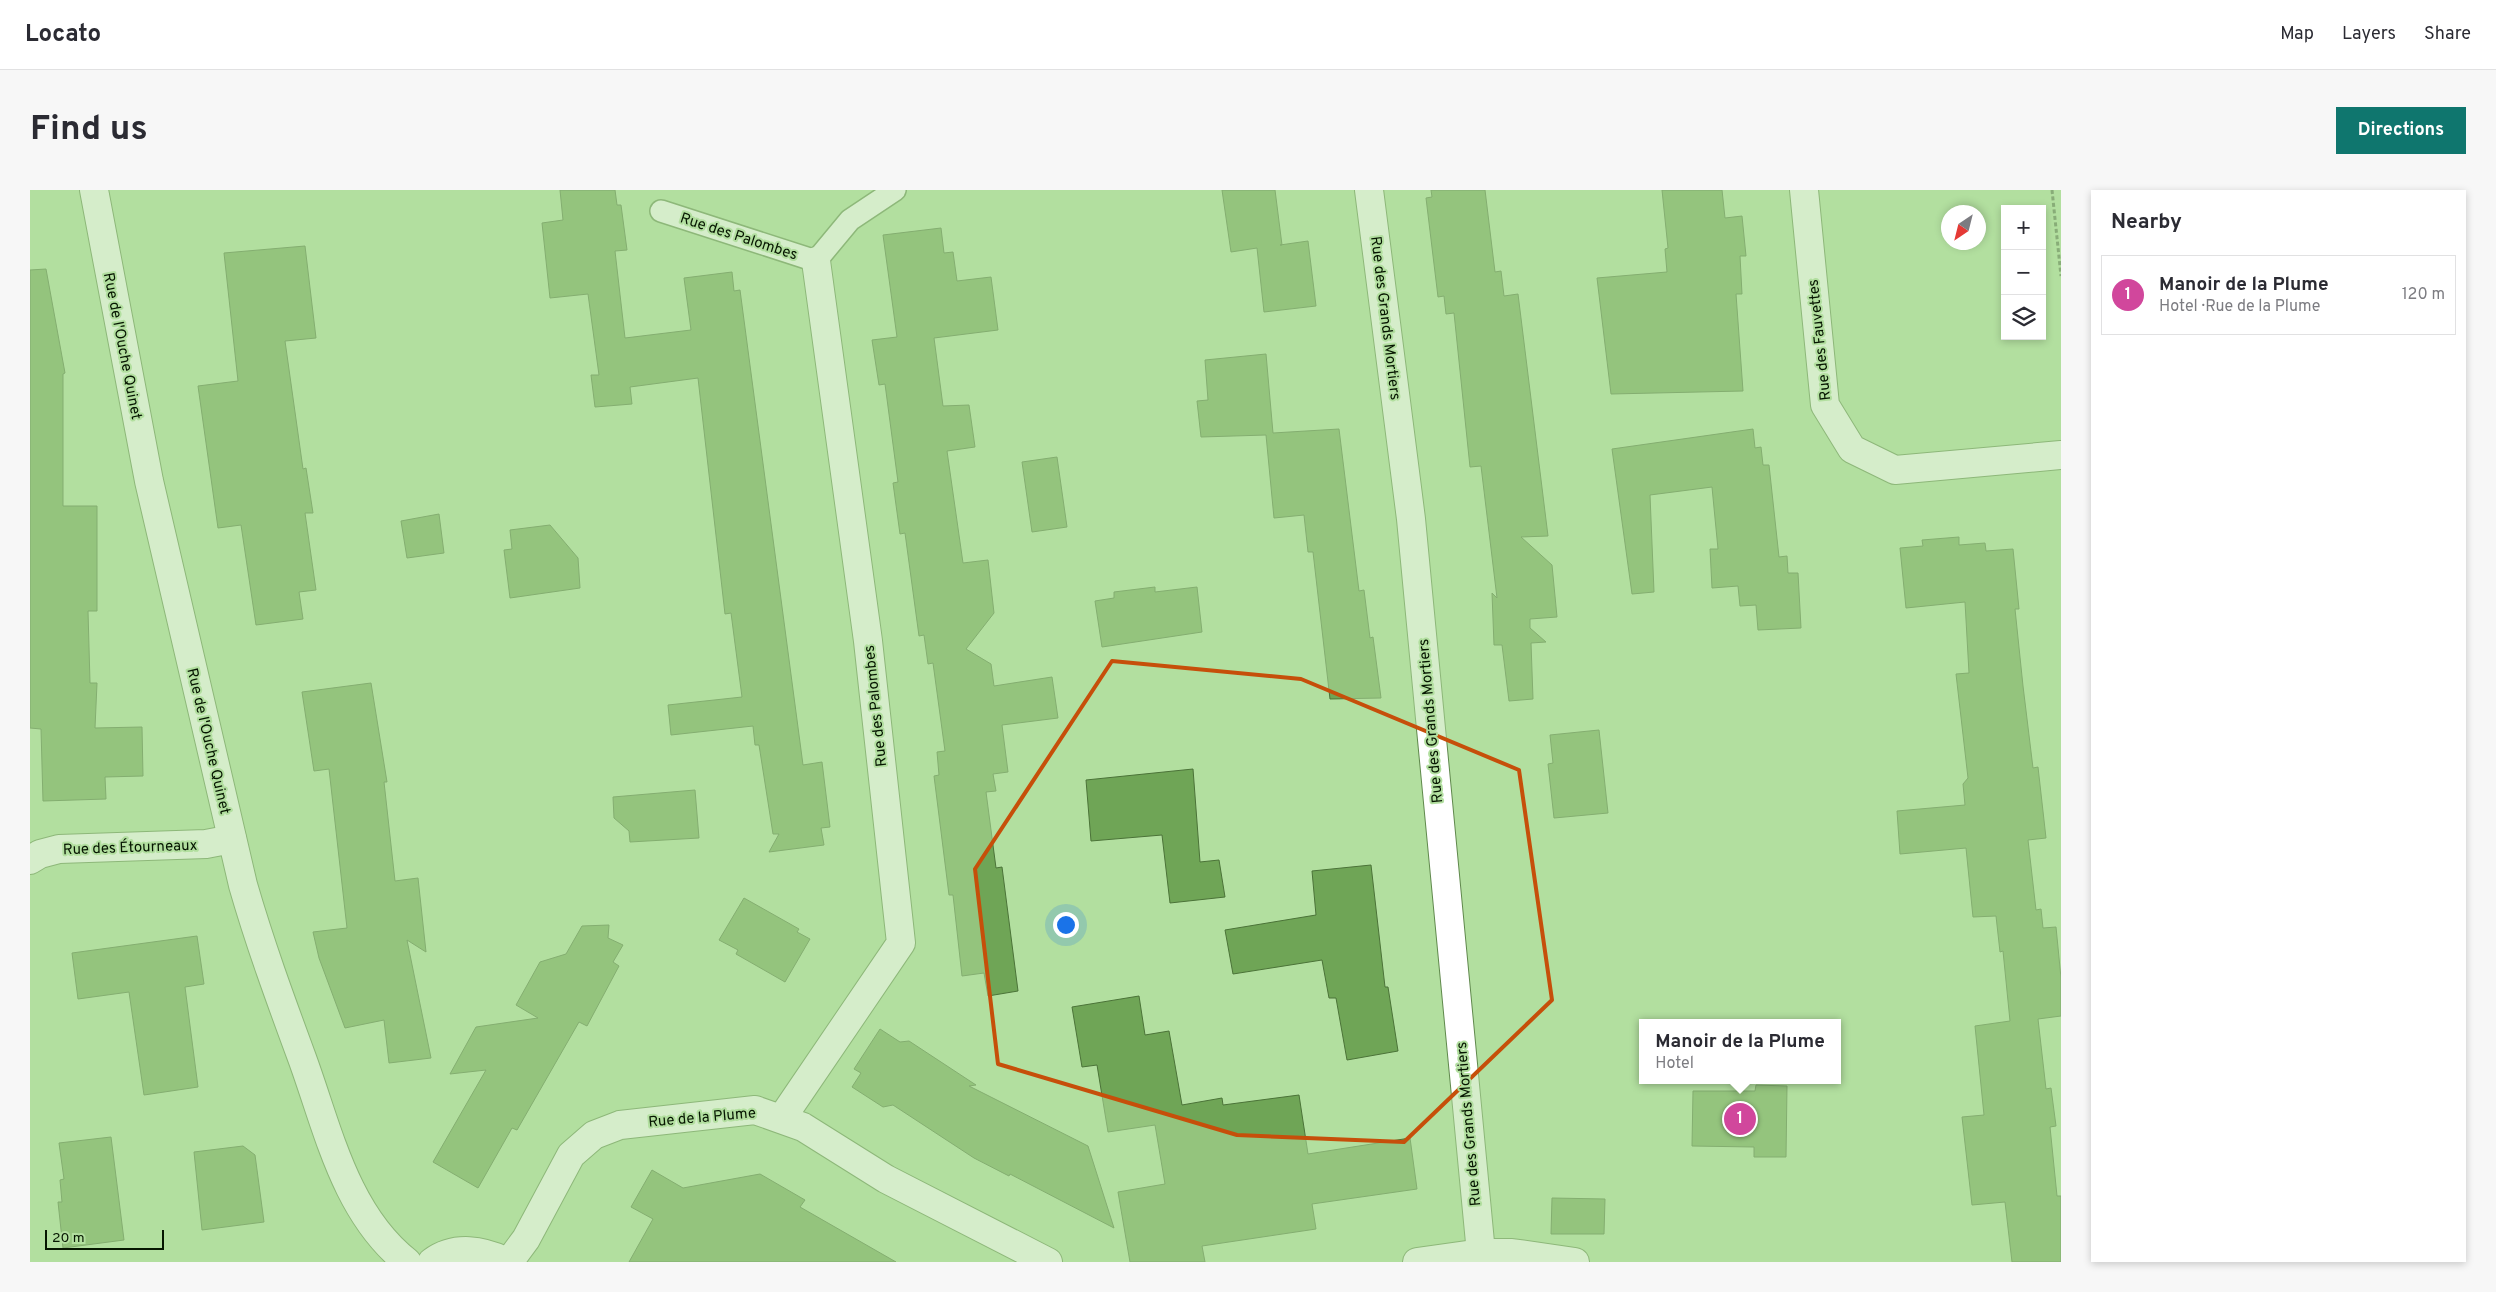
<!DOCTYPE html>
<html lang="en">
<head>
<meta charset="utf-8">
<style>
	body { margin:0; font-family:Overpass,sans-serif; background:#f7f7f7; color:#2b2b33 }
	.controls { position:absolute; right:15px; top:15px; display:grid; overflow:hidden; border-radius:0px; box-shadow:0 2px 8px #0003 }
	.controls button { width:45px; height:45px; display:grid; place-items:center; padding:0; border:0; border-bottom:1px solid #e1e1e2; background:#fff; color:#2b2b33; font:25px sans-serif }
	.compass { position:absolute; left:1911px; top:15px; width:45px; height:45px; border-radius:50%; background:#fff; box-shadow:0 2px 8px #0003; rotate:215deg }
	.scale { position:absolute; left:15px; bottom:12px; width:119px; box-sizing:border-box; padding-left:5px; border:2px solid #061601; border-top:0; font-size:14px; line-height:18px; white-space:nowrap; color:#061601; -webkit-text-stroke:4px #b2df9f; paint-order:stroke }
	.you { position:absolute; left:1035px; top:734px; width:18px; height:18px; margin:-12px; border:4px solid #fff; border-radius:50%; background:#1a73e8; box-shadow:0 0 0 8px #1a73e833 }
	.badge { display:grid; place-items:center; width:32px; height:32px; border-radius:50%; background:#0f766e; color:#fff; font-size:16px; font-weight:700 }
	.pin { position:absolute; translate:-50% -50%; border:2px solid #fff; box-shadow:0 1px 5px #0006 }
	.popup { position:absolute; left:1609px; top:829px; width:202px; height:65px; box-sizing:border-box; display:grid; place-content:center; border-radius:0px; background:#fff; filter:drop-shadow(0 1px 4px #0005); font-size:16px; white-space:nowrap; color:#7c7c81 }
	.popup b { font-size:19px; color:#2b2b33 }
	.popup::after { content:''; position:absolute; left:50%; top:100%; margin-left:-10px; border:10px solid transparent; border-top-color:#fff }
	.list { margin:0; padding:0; list-style:none }
	h2 { display:flex; justify-content:space-between; align-items:center; height:65px; margin:0; padding:0 20px; font-size:21px }
	h2 small { font-size:16px; font-weight:400; color:#7c7c81 }
	.list li { display:grid; grid-template-columns:32px 1fr auto; gap:15px; align-items:center; box-sizing:border-box; height:80px; margin:0 10px 10px; padding:0 10px; border:1px solid #e1e1e2; border-radius:0px }
	.list b { display:block; font-size:19px; white-space:nowrap }
	.list p { margin:0; font-size:16px; white-space:nowrap; color:#7c7c81 }
	.list em { font-size:16px; font-style:normal; color:#7c7c81 }
	.icon { flex:none; width:28px; height:28px; fill:none; stroke:currentColor; stroke-width:2; stroke-linecap:round; stroke-linejoin:round }
	.map { position:relative; flex:none; width:2031px; height:1072px; overflow:hidden; border-radius:0px }
	header { display:flex; align-items:center; gap:30px; box-sizing:border-box; height:70px; padding:0 25px; background:#fff; border-bottom:1px solid #e1e1e2 }
	header strong { font-size:24px }
	nav { display:flex; gap:28px; margin-inline-start:auto; font-size:18px }
	.intro { display:flex; align-items:center; justify-content:space-between; box-sizing:border-box; height:120px; padding:0 30px }
	h1 { margin:0; font-size:35px }
	.button { padding:12px 22px; border-radius:0px; background:#0f766e; color:#fff; font-size:18px; font-weight:700 }
	main { display:flex; gap:30px; padding:0 30px }
	aside { flex:1; background:#fff; border-radius:0px; box-shadow:0 2px 8px #0003 }
	.map>svg:first-child { display:block }
</style>
</head>
<body>
<header>
<strong>Locato</strong>
<nav><a>Map</a><a>Layers</a><a>Share</a></nav>
</header>
<div class="intro"><h1>Find us</h1><a class="button">Directions</a></div>
<main>
<div class="map">
<svg width="2031" height="1072" viewBox="0 0 2031 1072">
	<rect width="100%" height="100%" fill="#b2df9f"/>
	<g fill="#6fa556" stroke="#4b7338">
		<polygon points="530,0 585,0 587,15 591,15 597,60 585,61 595,148 661,140 654,88 702,82 704,101 710,100 773,575 792,572 800,637 791,638 794,655 739,662 749,644 743,644 729,555 725,555 723,536 641,545 638,515 712,507 701,423 695,424 668,188 600,197 602,214 565,217 561,185 569,185 558,104 520,108 512,33 533,30"/>
		<polygon points="1192,0 1245,0 1252,55 1250,55 1278,51 1286,116 1234,122 1227,58 1201,62"/>
		<polygon points="1401,0 1455,0 1465,82 1471,81 1474,106 1488,104 1518,346 1491,347 1522,375 1527,427 1500,429 1500,438 1516,452 1501,453 1503,509 1479,511 1472,455 1464,455 1462,403 1467,408 1451,276 1440,277 1424,123 1416,124 1414,106 1408,107 1396,8 1402,7"/>
		<polygon points="1632,0 1692,0 1695,28 1712,26 1716,66 1710,66 1712,104 1706,104 1713,201 1581,204 1567,88 1637,82 1635,59 1638,58"/>
		<polygon points="911,38 914,63 923,62 927,91 961,87 968,140 904,148 913,216 939,215 945,257 917,261 933,373 958,370 964,423 936,459 961,474 964,496 1022,487 1028,528 972,535 978,582 963,584 966,601 956,602 966,678 972,677 988,801 958,806 954,783 932,786 923,705 919,705 904,586 909,585 907,562 915,561 903,473 898,474 894,445 889,446 875,343 870,344 863,293 868,292 855,194 849,195 842,150 867,147 853,45"/>
		<polygon points="275,56 286,148 255,151 273,279 276,278 283,323 275,323 286,400 269,402 273,429 226,435 211,335 188,338 168,196 208,191 194,63"/>
		<polygon points="16,79 35,183 33,184 33,316 67,316 67,421 58,421 60,493 67,493 65,538 112,537 113,586 75,587 76,609 13,611 11,539 0,538 0,80"/>
		<polygon points="1236,164 1243,243 1309,239 1329,401 1334,400 1340,448 1343,447 1351,508 1300,509 1283,362 1278,362 1274,325 1244,328 1236,245 1171,247 1167,211 1178,210 1175,170"/>
		<polygon points="1723,239 1725,258 1731,257 1733,275 1739,275 1749,367 1757,366 1758,383 1768,383 1771,438 1728,440 1726,415 1710,416 1708,396 1682,398 1680,359 1688,359 1682,297 1620,305 1624,402 1602,404 1582,259"/>
		<polygon points="1027,267 1037,337 1002,342 992,272"/>
		<polygon points="409,324 414,363 377,368 371,331"/>
		<polygon points="520,335 548,368 550,398 480,408 474,360 482,359 480,340"/>
		<polygon points="1929,347 1929,355 1955,353 1956,361 1983,359 1989,419 1985,419 1993,496 2003,578 2008,577 2016,648 1998,650 2006,720 2011,719 2013,738 2026,737 2031,788 2031,826 2008,829 2016,899 2021,898 2026,936 2020,937 2027,1006 2031,1006 2031,1072 1982,1072 1975,1012 1942,1015 1932,927 1954,925 1945,836 1980,831 1973,761 1970,762 1966,726 1943,727 1936,658 1870,664 1867,621 1935,615 1933,594 1938,588 1926,484 1939,483 1935,412 1876,418 1870,358 1893,356 1892,350"/>
		<polygon points="1125,397 1125,402 1167,397 1172,442 1072,457 1065,411 1084,408 1084,402"/>
		<polygon points="341,493 357,592 354,592 365,691 388,688 396,762 377,750 401,868 359,873 354,830 315,838 289,768 283,742 317,738 299,579 284,581 272,502"/>
		<polygon points="1569,540 1578,623 1524,628 1518,574 1523,573 1520,545"/>
		<polygon points="1163,579 1170,672 1189,670 1195,707 1140,713 1132,645 1061,651 1056,590"/>
		<polygon points="665,600 669,648 600,652 599,641 584,628 583,607"/>
		<polygon points="1341,675 1355,797 1358,797 1368,861 1317,870 1306,808 1299,808 1292,770 1203,784 1195,740 1286,725 1282,681"/>
		<polygon points="714,708 769,739 767,742 780,749 755,792 706,764 708,760 689,750"/>
		<polygon points="579,735 578,748 593,755 583,772 589,776 557,836 549,832 487,940 482,938 448,998 403,972 456,880 420,884 446,837 508,828 486,815 510,772 536,764 552,736"/>
		<polygon points="167,746 174,794 155,797 168,897 114,905 99,802 48,809 42,763"/>
		<polygon points="1109,806 1115,845 1139,841 1152,915 1192,908 1193,915 1269,905 1278,964 1380,948 1387,999 1282,1014 1286,1039 1172,1056 1175,1072 1100,1072 1088,1002 1135,994 1125,935 1078,942 1067,875 1052,877 1042,817"/>
		<polygon points="850,839 870,852 879,851 946,895 939,896 1058,956 1084,1038 980,984 979,986 944,968 863,915 853,917 822,897 831,883 824,879"/>
		<polygon points="1726,895 1757,896 1756,967 1724,967 1724,957 1662,956 1663,901 1725,901"/>
		<polygon points="81,947 94,1050 33,1058 28,1012 32,1012 30,990 34,989 29,953"/>
		<polygon points="213,956 225,965 234,1032 172,1040 164,962"/>
		<polygon points="622,980 653,998 730,984 775,1010 770,1017 866,1072 599,1072 623,1029 601,1017"/>
		<polygon points="1522,1008 1575,1009 1574,1044 1521,1044"/>
	</g>
	<g fill="none" stroke-linecap="round" stroke-linejoin="round">
		<g stroke="#60894d" stroke-width="24">
			<polyline id="lane" points="631,21 786,71 820,30 865,0"/>
		</g>
		<g stroke="#60894d" stroke-width="30">
			<g id="street">
				<path d="M64,0L119,291L213,695C230,754 251,811 272,868C298,939 315,1023 377,1072"/>
				<polyline points="1339,0 1381,329 1451,1063"/>
				<polyline points="1774,0 1795,215 1822,259 1865,280 2031,265"/>
				<polyline points="0,670 10,664 29,659 176,654 202,649"/>
				<polyline points="752,928 871,753 838,451 786,71"/>
				<path d="M402,1072C425,1055 453,1060 477,1072"/>
				<polyline points="479,1072 496,1049 541,965 564,945 590,935 725,920 773,937 856,989 1018,1072"/>
				<polyline points="1387,1072 1451,1063 1482,1063 1545,1072"/>
			</g>
		</g>
		<polyline stroke="#547249" stroke-width="3" stroke-dasharray="4 2.5" stroke-linecap="butt" points="2022,0 2031,86"/>
		<use href="#lane" stroke="#fff" stroke-width="21"/>
		<use href="#street" stroke="#fff" stroke-width="28"/>
	</g>
	<path d="M0 0H2031V1072H0ZM1082,471L1271,489L1489,580L1522,810L1374,952L1207,945L968,874L945,679Z" fill="#b2df9f" fill-opacity=".55" fill-rule="evenodd"/>
	<path fill="none" stroke="#c64f0a" stroke-width="4" stroke-linejoin="round" d="M1082,471L1271,489L1489,580L1522,810L1374,952L1207,945L968,874L945,679Z"/>
	<g text-anchor="middle" stroke-width="4" stroke-linejoin="round" paint-order="stroke">
		<g font-size="15" fill="#061601" stroke="#b2df9f">
			<text transform="translate(709 46) rotate(18)" y="5">Rue des Palombes</text>
			<text transform="translate(1356 128) rotate(83)" y="5">Rue des Grands Mortiers</text>
			<text transform="translate(1789 150) rotate(-96)" y="5">Rue des Fauvettes</text>
			<text transform="translate(93 156) rotate(79)" y="5">Rue de l'Ouche Quinet</text>
			<text transform="translate(845 516) rotate(-96)" y="5">Rue des Palombes</text>
			<text transform="translate(1400 531) rotate(-95)" y="5">Rue des Grands Mortiers</text>
			<text transform="translate(179 551) rotate(77)" y="5">Rue de l'Ouche Quinet</text>
			<text transform="translate(100 657) rotate(-2)" y="5">Rue des Étourneaux</text>
			<text transform="translate(672 927) rotate(-5)" y="5">Rue de la Plume</text>
			<text transform="translate(1438 934) rotate(-95)" y="5">Rue des Grands Mortiers</text>
		</g>
	</g>
</svg>
<div class="controls">
<button>+</button>
<button>−</button>
<button><svg class="icon" aria-label="layers" viewBox="0 0 24 24"><path d="M12 4l9 5-9 5-9-5zM3 14l9 5 9-5"/></svg></button>
</div>
<svg class="compass" viewBox="-18 -18 36 36"><path d="M0-13l5 13h-10z" fill="#e53935"/><path d="M0 13l5-13h-10z" fill="#7c7c81"/></svg>
<div class="scale">20 m</div>
<div class="you"></div>
<div class="pin badge" style="left:1710px;top:929px;background:#d1479c">1</div>
<div class="popup"><b>Manoir de la Plume</b>Hotel</div>
</div>
<aside>
<h2>Nearby<small></small></h2>
<ul class="list">
<li><span class="badge" style="background:#d1479c">1</span><div><b>Manoir de la Plume</b><p>Hotel · Rue de la Plume</p></div><em>120 m</em></li>
</ul>
</aside>
</main>
</body>
</html>
